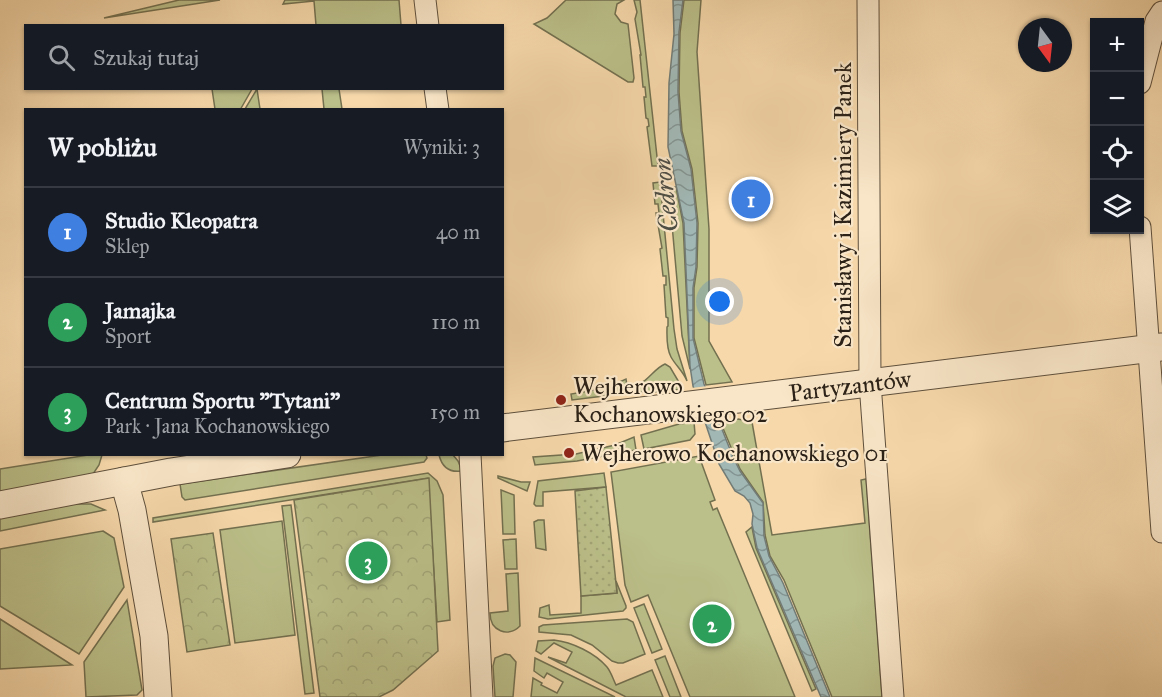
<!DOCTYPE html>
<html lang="pl">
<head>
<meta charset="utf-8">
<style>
	body { margin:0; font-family:"IM FELL Great Primer",serif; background:#20242c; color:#f1f3f6 }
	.controls { position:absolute; right:18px; top:18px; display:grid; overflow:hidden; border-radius:0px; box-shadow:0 2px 4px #0004 }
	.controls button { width:54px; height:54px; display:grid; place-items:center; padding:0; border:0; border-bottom:2px solid #363941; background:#171b24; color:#f1f3f6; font:30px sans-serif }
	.compass { position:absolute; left:1018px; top:18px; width:54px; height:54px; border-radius:50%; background:#171b24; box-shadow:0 2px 4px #0004; rotate:165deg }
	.you { position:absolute; left:720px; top:302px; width:21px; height:21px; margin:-15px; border:4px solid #fff; border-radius:50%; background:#1a73e8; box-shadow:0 0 0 9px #1a73e833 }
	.badge { display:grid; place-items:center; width:39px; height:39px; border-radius:50%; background:#db2777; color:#fff; font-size:20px; font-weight:700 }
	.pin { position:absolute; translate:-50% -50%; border:3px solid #fff; box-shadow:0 2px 6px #0006 }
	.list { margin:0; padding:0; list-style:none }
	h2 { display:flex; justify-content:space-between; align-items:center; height:78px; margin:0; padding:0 24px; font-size:26px }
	h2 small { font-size:20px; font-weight:400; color:#9ea1a6 }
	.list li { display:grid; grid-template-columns:39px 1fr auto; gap:18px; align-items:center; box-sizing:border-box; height:90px; padding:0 24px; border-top:2px solid #363941 }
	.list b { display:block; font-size:22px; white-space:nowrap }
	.list p { margin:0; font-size:20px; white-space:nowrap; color:#9ea1a6 }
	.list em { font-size:20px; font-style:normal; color:#9ea1a6 }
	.icon { flex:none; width:33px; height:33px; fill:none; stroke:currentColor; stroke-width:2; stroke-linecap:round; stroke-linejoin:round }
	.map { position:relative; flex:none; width:1162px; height:697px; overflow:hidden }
	.search { position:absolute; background:#171b24; box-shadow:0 2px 4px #0004; left:24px; top:24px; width:480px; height:66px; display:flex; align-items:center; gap:15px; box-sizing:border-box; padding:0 21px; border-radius:0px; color:#9ea1a6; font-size:22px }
	.panel { position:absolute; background:#171b24; box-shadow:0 2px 4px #0004; left:24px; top:108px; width:480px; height:348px; border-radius:0px }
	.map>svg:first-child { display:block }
</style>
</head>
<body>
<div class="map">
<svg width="1162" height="697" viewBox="0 0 1162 697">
	<defs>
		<pattern id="forest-crowns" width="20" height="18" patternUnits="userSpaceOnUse" patternTransform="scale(1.5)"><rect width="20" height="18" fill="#bbbf89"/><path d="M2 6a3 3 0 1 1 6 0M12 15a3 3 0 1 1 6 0" fill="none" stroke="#a1a476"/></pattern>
		<pattern id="garden-dots" width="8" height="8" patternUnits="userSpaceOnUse" patternTransform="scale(1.5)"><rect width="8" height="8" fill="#bbbf89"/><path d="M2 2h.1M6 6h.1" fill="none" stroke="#a1a476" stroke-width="1.8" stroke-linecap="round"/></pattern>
		<pattern id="water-waves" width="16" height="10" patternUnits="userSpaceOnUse" patternTransform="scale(1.5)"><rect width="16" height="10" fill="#a1b7b4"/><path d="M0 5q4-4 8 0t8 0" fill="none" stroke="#839491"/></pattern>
	</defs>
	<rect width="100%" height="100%" fill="#f6d8aa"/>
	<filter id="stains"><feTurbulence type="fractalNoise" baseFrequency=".00333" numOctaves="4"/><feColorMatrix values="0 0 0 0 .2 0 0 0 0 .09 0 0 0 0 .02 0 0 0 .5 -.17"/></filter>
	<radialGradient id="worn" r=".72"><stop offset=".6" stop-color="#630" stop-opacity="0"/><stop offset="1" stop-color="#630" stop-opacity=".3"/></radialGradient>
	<g fill="#bbbf89" stroke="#737050" stroke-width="1.5">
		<polygon points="179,0 220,0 104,18"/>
		<polygon points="285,0 399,0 401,25 316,25 314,1 283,4"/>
		<polygon points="566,0 624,0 617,4 615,14 621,22 628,24 634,78 633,82 628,82 534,24 547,18"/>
		<polygon points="634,0 640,0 658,166 652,166 647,127 649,126 648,119 646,118 644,97 646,97 645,87 643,87 640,55 641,55 635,19 637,12"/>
		<polygon points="684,0 701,0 697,52 709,229 709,341 732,382 706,385 694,338 694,288 697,267 698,223 692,169 682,131 679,92 680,33"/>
		<polygon points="212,89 212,88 252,89 240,110 215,109"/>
		<polygon points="257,89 260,109 245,109"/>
		<polygon points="322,89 339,89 342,109 324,109"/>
		<path d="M660,182L674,329L677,349L687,381C683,371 676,366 671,357C666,348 667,336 667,327L668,326V318L666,317L664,285H666V276H663L660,249L662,248L656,213H659L658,204H655L653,183Z"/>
		<polygon points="673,187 676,187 683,223 690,369 682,336 669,191 674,191"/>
		<path d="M665,364L670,367L683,389L655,392H637L635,385C649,382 653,369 665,364Z"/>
		<polygon points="626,379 628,393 572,400 571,394 606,388"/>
		<polygon points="738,419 752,422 772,535 865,523 861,480 866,479 882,697 832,697 784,580 770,556 765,535 763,502 740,469 720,421"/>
		<polygon points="694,422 695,434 690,440 644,449 641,435 679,424"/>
		<polygon points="634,437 636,450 577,461 535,465 533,457 576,454 615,445"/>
		<polygon points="88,455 102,455 99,465 93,474 0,493 0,469"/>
		<polygon points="382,455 426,455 427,458 424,462 185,500 182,497 180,484"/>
		<path d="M439,455H453L458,461L462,471C449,473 442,467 439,455Z"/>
		<polygon points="699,456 715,500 710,502 713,510 717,508 795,697 690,697 648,595 631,602 625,585 611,472"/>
		<polygon points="428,473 437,481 443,495 450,620 437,622 428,478 153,522 153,518"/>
		<polygon points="604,473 606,487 543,492 543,506 536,506 534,504 538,481"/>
		<polygon points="498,476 521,482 530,482 527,491 498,478"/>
		<polygon points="501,490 514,495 515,534 503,534"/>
		<polygon points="73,504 91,504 105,510 0,531 0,517"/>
		<polygon points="291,505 314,693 305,694 282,506"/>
		<polygon points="538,520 544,520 546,550 536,548 534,522"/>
		<polygon points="282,521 295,635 235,643 220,530"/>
		<polygon points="752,527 756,548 816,689 812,691 746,532"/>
		<polygon points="103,531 114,538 124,587 79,654 0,606 0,549"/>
		<polygon points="516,539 517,569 505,569 503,540"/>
		<path d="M518,573L520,626C508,638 490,631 490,613L508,611L506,574Z"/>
		<polygon points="616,581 626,606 626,608 623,611 548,619 539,617 540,608 549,605 550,615 581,613 581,596 617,593"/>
		<polygon points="127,600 142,690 137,695 86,697 84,662"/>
		<polygon points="644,604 662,649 652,653 634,608"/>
		<polygon points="0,619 72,665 0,669"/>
		<polygon points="627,619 633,622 645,654 623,663 618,663 612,661 592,645 571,635 539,632 539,627 543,625"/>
		<path d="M554,640C572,642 595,653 607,667C611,672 613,679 616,685L652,670L663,697H626L548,657L566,663L572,652L554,643L541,654L536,651L538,641Z"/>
		<polygon points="505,654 510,655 516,662 513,697 495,697 493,666 495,658"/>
		<polygon points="665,656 681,697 670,697 655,660"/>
		<polygon points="535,658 615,697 531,697 533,678 542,683 541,685 557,693 563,682 547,673 544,678 534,671"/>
	</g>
	<g fill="url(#forest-crowns)" stroke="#737050" stroke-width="1.5">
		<polygon points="429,478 438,651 393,690 379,697 320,697 294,500"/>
		<polygon points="213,533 230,645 187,652 171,539"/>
	</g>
	<polygon fill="url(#garden-dots)" stroke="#737050" stroke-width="1.5" points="606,487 617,593 581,596 575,491"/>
	<polygon fill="url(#water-waves)" stroke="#727b75" stroke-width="1.5" points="673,0 683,0 679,32 678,92 681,131 691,169 697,223 696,267 693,288 693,338 704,384 733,457 740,471 763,503 764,536 769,556 783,583 830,697 821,697 757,548 752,524 753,514 750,503 744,496 735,491 719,464 693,386 690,366 684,223 668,147 669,83 674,34"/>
	<polygon fill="#f6d8aa" points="708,386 721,419 702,421 691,388"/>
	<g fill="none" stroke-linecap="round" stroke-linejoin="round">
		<g stroke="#5e4f3c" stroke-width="23">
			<g id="minor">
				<polyline points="425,0 428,26"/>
				<polyline points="868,0 870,383 893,697"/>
				<polyline points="1140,83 1156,21 1162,12"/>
				<polyline points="435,88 438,110"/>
				<polyline points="1140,227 1162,532"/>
				<polyline points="470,454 482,697"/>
			</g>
		</g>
		<g stroke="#5e4f3c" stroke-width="29">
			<g id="tertiary">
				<polyline points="502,428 1162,347"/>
				<polyline points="124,481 132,510 154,636 158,697"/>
				<polyline points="0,505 171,472 287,454"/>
			</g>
		</g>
		<use href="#minor" stroke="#f9e6c8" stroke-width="21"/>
		<use href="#tertiary" stroke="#f9e6c8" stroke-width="27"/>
	</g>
	<g fill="#8f2418" stroke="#f9e6c8" stroke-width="2">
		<circle cx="561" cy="400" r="6"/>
		<circle cx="569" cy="453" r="6"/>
	</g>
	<g text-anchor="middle" stroke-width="4.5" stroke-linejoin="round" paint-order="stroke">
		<g font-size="24" fill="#2b2117" stroke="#f9e6c8">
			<text transform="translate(843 205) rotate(-90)" y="8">Stanisławy i Kazimiery Panek</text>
			<text transform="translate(850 386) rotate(-7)" y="8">Partyzantów</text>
		</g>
		<g font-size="24" fill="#2b2117" stroke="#f9e6c8" text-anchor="start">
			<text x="573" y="394">Wejherowo<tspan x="573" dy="28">Kochanowskiego 02</tspan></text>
			<text x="581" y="461">Wejherowo Kochanowskiego 01</text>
		</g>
		<g font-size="26" font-style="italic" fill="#4e4e46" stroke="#f9e6c8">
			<text transform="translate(665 195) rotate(-96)" y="9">Cedron</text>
		</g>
	</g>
	<rect width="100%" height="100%" filter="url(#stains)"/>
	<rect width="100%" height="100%" fill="url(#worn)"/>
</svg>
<div class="controls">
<button>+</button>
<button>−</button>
<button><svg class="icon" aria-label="locate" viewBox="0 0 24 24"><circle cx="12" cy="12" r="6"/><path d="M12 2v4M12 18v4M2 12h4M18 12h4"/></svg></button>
<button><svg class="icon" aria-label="layers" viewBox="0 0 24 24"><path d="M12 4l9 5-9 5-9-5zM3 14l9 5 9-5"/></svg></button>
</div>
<svg class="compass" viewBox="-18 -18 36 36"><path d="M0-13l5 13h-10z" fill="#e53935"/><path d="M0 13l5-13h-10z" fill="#9ea1a6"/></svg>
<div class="you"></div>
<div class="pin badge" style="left:751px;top:199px;background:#3f7fe0">1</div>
<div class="pin badge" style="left:712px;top:624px;background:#2e9e5b">2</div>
<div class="pin badge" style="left:368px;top:561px;background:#2e9e5b">3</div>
<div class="search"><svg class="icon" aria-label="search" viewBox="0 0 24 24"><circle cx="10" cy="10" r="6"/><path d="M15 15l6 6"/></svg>Szukaj tutaj</div>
<section class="panel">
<h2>W pobliżu<small>Wyniki: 3</small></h2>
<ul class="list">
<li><span class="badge" style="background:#3f7fe0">1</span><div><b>Studio Kleopatra</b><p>Sklep</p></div><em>40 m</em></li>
<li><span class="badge" style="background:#2e9e5b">2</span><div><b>Jamajka</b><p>Sport</p></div><em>110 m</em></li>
<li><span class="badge" style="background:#2e9e5b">3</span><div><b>Centrum Sportu &quot;Tytani&quot;</b><p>Park · Jana Kochanowskiego</p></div><em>150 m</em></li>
</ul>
</section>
</div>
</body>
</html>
